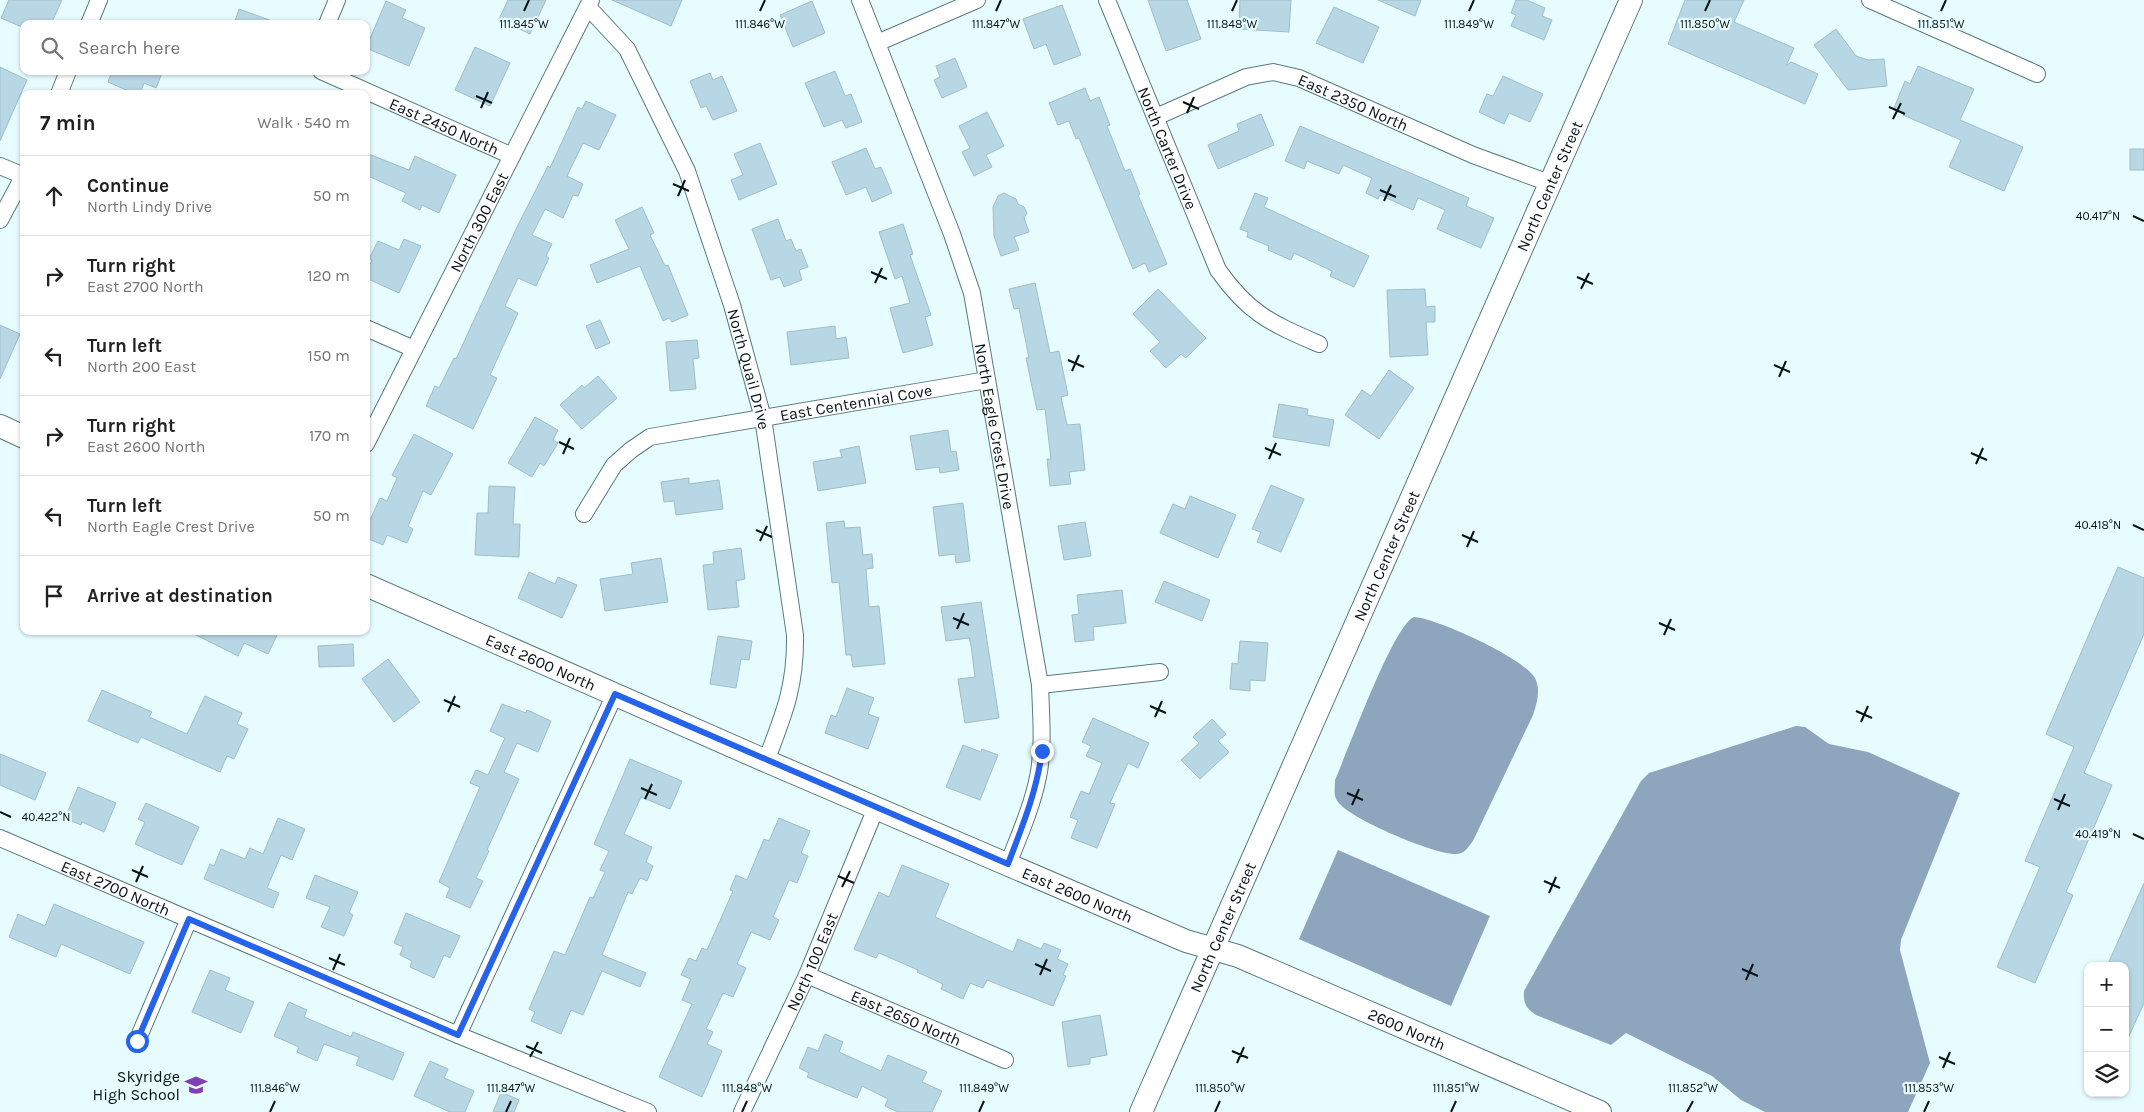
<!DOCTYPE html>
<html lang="en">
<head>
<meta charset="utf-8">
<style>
	body { margin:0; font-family:Karla,sans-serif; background:#f6f6f6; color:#222 }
	.controls { position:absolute; right:15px; bottom:15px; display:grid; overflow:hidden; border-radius:10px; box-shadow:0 1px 4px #0004 }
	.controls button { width:45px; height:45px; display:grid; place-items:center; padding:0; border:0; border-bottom:1px solid #e0e0e0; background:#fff; color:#222; font:25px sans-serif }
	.stop { position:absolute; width:15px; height:15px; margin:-11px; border:4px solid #2563eb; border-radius:50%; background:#fff }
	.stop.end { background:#2563eb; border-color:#fff; box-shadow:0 1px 5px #0008 }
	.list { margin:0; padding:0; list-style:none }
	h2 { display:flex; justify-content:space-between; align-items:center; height:65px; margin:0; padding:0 20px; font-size:21px }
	h2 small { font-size:16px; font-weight:400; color:#767676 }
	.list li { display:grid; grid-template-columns:32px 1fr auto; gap:15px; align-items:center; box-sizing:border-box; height:80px; padding:0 20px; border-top:1px solid #e0e0e0 }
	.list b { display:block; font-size:19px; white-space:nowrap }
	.list p { margin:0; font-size:16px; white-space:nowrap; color:#767676 }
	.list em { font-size:16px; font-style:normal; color:#767676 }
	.icon { flex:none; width:28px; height:28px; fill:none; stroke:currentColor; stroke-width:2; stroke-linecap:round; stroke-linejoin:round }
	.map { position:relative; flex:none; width:2144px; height:1112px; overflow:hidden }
	.search { position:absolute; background:#fff; box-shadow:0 1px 4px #0004; left:20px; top:20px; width:350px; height:55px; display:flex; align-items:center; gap:12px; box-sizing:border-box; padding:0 18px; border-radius:10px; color:#767676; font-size:19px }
	.panel { position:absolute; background:#fff; box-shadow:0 1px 4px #0004; left:20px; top:90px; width:350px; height:545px; border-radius:10px }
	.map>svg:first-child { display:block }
</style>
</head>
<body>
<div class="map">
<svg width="2144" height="1112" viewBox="0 0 2144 1112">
	<rect width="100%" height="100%" fill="#e7fcff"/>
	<g fill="#8da6bd">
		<path d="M1414,617C1436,618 1524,658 1535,678C1541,690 1537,703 1533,715L1473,841C1468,847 1465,854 1456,854C1435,855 1350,819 1338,802C1333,796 1335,788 1335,780C1347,754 1393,625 1414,617Z"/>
		<path d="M1796,726L1805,727L1829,744L1868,752L1960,793L1901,940L1900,950L1930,1063L1908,1112H1765L1741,1100L1712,1076L1626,1033L1611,1045L1536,1015C1526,1008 1523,1003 1524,991L1641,781L1649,773Z"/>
		<polygon points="1338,850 1490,916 1451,1006 1299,939"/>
	</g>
	<g fill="#b8d7e4" stroke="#9fbdca">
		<polygon points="9,0 62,0 51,24 24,24 24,28 1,18"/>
		<polygon points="508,0 546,0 530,34 499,19"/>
		<polygon points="612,0 682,0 671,26"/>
		<polygon points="1148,0 1187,0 1201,39 1166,51"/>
		<polygon points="1240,0 1291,0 1289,32 1239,29"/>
		<polygon points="1378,0 1421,0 1415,16"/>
		<polygon points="1516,0 1527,0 1545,8 1542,16 1552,20 1544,40 1511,26 1516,15 1511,13"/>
		<polygon points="1685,0 1744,0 1734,22 1794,48 1786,66 1791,62 1818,74 1805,104 1668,44"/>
		<polygon points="386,1 406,10 402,18 425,28 409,66 366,48"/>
		<polygon points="812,1 825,33 793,47 780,15"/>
		<polygon points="1062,5 1081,55 1054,65 1046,44 1034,49 1023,19"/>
		<polygon points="1334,7 1379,27 1363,63 1316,43"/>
		<polygon points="239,9 275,22 275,24 234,24"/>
		<polygon points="1836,29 1856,56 1868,60 1884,59 1887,86 1848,90 1814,45"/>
		<polygon points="475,47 510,63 490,106 455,90"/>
		<polygon points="955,58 967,87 942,98 934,80 940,77 936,66"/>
		<polygon points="1918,66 1974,89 1960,120 2023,147 2004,191 1949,167 1961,140 1903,115 1904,112 1894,108 1905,81 1910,84"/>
		<polygon points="0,67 27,80 0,141"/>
		<polygon points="112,71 163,71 156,88 144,83 140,94 135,94 108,82"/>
		<polygon points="835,71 845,96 851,94 862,122 846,128 842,120 824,127 805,83"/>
		<polygon points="710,73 713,80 722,76 737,111 713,120 706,106 701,108 690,81"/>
		<polygon points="1503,76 1543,94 1530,122 1509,113 1504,124 1479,112 1487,94 1493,96"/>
		<polygon points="1085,88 1090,101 1099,97 1110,125 1107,126 1125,171 1130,169 1140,194 1138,195 1167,264 1149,272 1145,263 1133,269 1079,138 1076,139 1069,121 1058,125 1049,103"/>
		<polygon points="586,101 616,115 599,150 583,143 567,176 583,184 578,196 573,195 563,218 545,209 532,235 552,244 546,256 549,258 536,286 518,278 505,306 518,313 490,375 497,378 473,429 426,406 435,386 439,388 454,358 456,359 517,227 548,166 550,168 578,107 582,109"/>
		<polygon points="987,112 1004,146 986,155 992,167 974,176 962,152 970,148 959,126"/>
		<polygon points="1261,114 1274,145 1218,169 1208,145 1239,131 1237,124"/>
		<polygon points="1300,126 1469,198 1466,206 1494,218 1481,248 1437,229 1445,210 1418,198 1413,210 1380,195 1378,199 1366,193 1372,178 1343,165 1339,174 1307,161 1304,169 1285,161"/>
		<polygon points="760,143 777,184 739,200 731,180 743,175 734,154"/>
		<polygon points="866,148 875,169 881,167 892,193 872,202 866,187 846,195 832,162"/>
		<rect x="2130" y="149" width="14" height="21"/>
		<polygon points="366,153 409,170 415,156 456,175 439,213 422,205 420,210 402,201 406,193 366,175"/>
		<polygon points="1004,193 1016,199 1018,204 1024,207 1027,213 1024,218 1029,232 1014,237 1019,250 1001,256 994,236 993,207 998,196"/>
		<polygon points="1255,193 1268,198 1264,207 1369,256 1354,287 1330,276 1332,271 1294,253 1291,260 1268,250 1269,246 1247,237 1248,232 1240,229"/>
		<polygon points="642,207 654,233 650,235 665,266 668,265 688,315 672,322 669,318 663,321 640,266 597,283 590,265 629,249 615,220"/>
		<polygon points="778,219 786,241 791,239 796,251 801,249 808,267 799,270 802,280 784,287 780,277 771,280 752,229"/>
		<polygon points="903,224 913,254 910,255 931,315 925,317 933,345 903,353 890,308 910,303 902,276 895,279 879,232"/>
		<polygon points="404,239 421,246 399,293 366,278 366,273 372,260 369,259 378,241 399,250"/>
		<polygon points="1035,283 1050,353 1059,351 1068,395 1061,397 1067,425 1080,424 1085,470 1069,472 1071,484 1050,486 1047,459 1051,459 1045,409 1037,410 1026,358 1029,358 1019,308 1014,309 1009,289"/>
		<polygon points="1158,289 1206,338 1186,358 1181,354 1166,368 1150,351 1160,342 1133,314"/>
		<polygon points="1425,289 1426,307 1435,306 1435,322 1426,322 1428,355 1390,357 1387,290"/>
		<polygon points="600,320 610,343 596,349 586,326"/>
		<polygon points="0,325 20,334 0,379"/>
		<polygon points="835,326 836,339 846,337 849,358 791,365 787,332"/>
		<polygon points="697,340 699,358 693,359 696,389 670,391 666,342"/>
		<polygon points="1389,370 1414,388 1379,439 1345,415 1362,390 1371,396"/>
		<polygon points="598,376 617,398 582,429 560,405 582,385 584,388"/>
		<polygon points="1279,404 1308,409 1307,415 1334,420 1329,446 1273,437"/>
		<polygon points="535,417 558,430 553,440 558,443 544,466 540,463 532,477 508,463"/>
		<polygon points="948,430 951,452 956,451 959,470 940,473 939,467 916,470 910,436"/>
		<polygon points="414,434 453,454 431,495 423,491 408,526 413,529 407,543 387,535 383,545 366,538 366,529 380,498 387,501 397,478 392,475"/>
		<polygon points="859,446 866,483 818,491 813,462 842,457 840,450"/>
		<polygon points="689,478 689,484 719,480 723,509 676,515 674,501 664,502 661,482"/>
		<polygon points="1271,485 1304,499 1281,552 1257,542 1261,532 1252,529"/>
		<polygon points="489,486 515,487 513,524 520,524 519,557 475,555 477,513 488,513"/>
		<polygon points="1190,496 1236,515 1218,558 1160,533 1173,504 1185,509"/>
		<polygon points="963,503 970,561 956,563 955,554 939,556 933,507"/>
		<polygon points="844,521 845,528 860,527 863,555 872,554 873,568 866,569 869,607 879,606 885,664 853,667 851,655 846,655 839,582 832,583 826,523"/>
		<polygon points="1085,522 1091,556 1064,560 1058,526"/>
		<polygon points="741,548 745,579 736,581 739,607 708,610 703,565 714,564 713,552"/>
		<polygon points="661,558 668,602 605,611 600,579 633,574 631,563"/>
		<polygon points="2118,567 2144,578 2144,634 2084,773 2112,785 2066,892 2073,895 2035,983 1997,967 2040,867 2025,861 2074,747 2046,734"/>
		<polygon points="529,572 555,584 558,577 577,585 562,618 518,598"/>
		<polygon points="1164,581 1210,600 1202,621 1155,602"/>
		<polygon points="1122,590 1126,623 1093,627 1094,640 1075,642 1072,615 1079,614 1077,595"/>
		<polygon points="981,602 999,718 965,723 958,679 975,677 971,645 969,638 946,641 941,607"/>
		<polygon points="188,631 279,631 268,654 244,643 238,656"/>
		<polygon points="718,636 752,641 749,660 741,659 736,688 710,684"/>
		<polygon points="1240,641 1268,643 1265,681 1250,680 1250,691 1230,689 1232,663 1238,664"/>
		<polygon points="353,644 354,666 319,667 318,646"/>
		<polygon points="388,659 420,702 394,722 362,679"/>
		<polygon points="847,688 874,698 868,714 879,718 868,749 825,733 831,715 836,717"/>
		<polygon points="102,690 152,712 149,717 187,734 205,696 242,713 237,724 248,729 234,759 227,756 220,772 141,737 138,743 88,721"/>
		<polygon points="502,704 526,713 527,710 551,721 538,752 517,743 504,772 519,779 487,850 489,851 476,878 483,881 470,908 446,897 450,888 439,882 480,787 470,783 476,770 488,775 505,738 490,731"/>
		<polygon points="1093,718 1149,743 1138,768 1128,763 1110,803 1115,804 1097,848 1071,838 1078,820 1070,817 1081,791 1089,794 1102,763 1086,756 1091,746 1082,742"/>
		<polygon points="1212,719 1226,734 1218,741 1229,752 1200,779 1181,760 1199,743 1193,737"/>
		<polygon points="963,745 981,752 982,749 998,755 980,800 946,787"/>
		<polygon points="0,754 46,773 35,800 0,785"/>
		<polygon points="630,759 682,781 670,809 641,797 624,834 652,847 646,862 653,866 647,881 640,878 632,894 628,892 602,955 646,973 640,987 602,971 583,1015 571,1010 561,1034 531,1021 535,1012 529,1009 554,951 565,955 590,897 593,898 605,872 600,870 609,851 594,844"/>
		<polygon points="78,787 116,803 104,832 82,822 81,825 65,818"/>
		<polygon points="146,803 199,827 182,865 135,844 145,822 138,819"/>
		<polygon points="278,818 305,829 292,860 281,855 267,888 279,893 273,908 204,879 210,864 214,866 221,849 245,859 250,848 263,854"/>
		<polygon points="779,818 810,831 801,853 808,856 797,883 789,880 773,917 779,920 770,940 751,932 737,964 746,968 733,997 723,993 706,1029 713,1032 707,1044 722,1051 702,1097 659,1077 692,1004 682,1000 691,979 681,975 689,958 696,961 702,948 707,950 733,891 730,890 736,875 747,880 764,839 769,841"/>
		<polygon points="902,865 949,884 935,917 1013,952 1018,939 1041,949 1044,943 1061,950 1057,959 1068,964 1063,975 1066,976 1053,1006 987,980 983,988 970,983 963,999 941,989 943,984 917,972 918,970 879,953 876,958 854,949 879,892 889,897"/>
		<polygon points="315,875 358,892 349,913 353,915 344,936 321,927 330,907 306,898"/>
		<polygon points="2144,883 2144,1003 2125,1045 2125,966 2107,966"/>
		<polygon points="54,904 144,942 130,974 61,944 56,957 9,937 18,914 45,926"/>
		<polygon points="406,913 460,936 450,958 444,955 434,978 410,967 412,961 400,955 403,947 394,943"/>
		<polygon points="210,970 230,978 225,990 254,1002 241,1033 192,1012"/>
		<polygon points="289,1002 307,1010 304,1017 351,1037 353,1032 404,1053 393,1080 356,1065 359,1057 324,1044 317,1061 297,1052 299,1047 274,1036"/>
		<polygon points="1100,1015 1107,1055 1090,1058 1090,1064 1068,1067 1062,1022"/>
		<polygon points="825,1034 843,1042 839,1052 881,1071 888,1055 927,1072 922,1082 942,1091 932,1112 898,1112 885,1106 888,1099 862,1086 857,1098 807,1077 809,1073 799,1068 808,1047 818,1051"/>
		<polygon points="430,1061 448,1069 444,1078 474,1091 465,1112 450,1112 414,1096"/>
		<polygon points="501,1092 519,1100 514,1112 493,1112"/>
	</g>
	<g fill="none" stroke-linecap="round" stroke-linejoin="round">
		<g stroke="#5a7a7e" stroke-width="18">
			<g id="street">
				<path id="s1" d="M860,0L952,234L972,293L1040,685C1041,716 1044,747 1038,777C1032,807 1019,836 1008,864"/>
				<path id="s2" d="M1107,0L1218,270C1249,314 1271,323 1319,344"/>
				<polyline points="1870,0 2037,74"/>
				<path id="s3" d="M588,7L627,49L687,171L732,305L763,418L795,635C796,686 784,714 766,761"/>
				<polyline points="89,24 99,0"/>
				<polyline points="327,24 337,0"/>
				<polyline points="877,43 977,0"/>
				<path id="s4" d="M321,71L512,156"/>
				<polyline points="59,94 68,71"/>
				<path id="s5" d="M1156,117L1246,77L1273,72L1299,78L1473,155L1552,184"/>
				<polyline points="0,166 24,176"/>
				<polyline points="0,220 24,175"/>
				<polyline points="366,328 414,349"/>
				<path id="s6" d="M366,444L591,0"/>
				<path id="s7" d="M584,514L614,465L631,450L650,437L987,380"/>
				<polyline points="1040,685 1160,672"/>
				<path id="s8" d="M0,838L458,1035L648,1112"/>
				<path id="s9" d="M807,975L1005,1060"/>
				<polyline points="458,1035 615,694"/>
				<polyline points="137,1041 189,919"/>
				<path id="s10" d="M742,1112L807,975L876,808"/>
			</g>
		</g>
		<g stroke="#5a7a7e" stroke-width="24">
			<g id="secondary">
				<polyline points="0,426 24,437"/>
				<path id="s11" d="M366,585L766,761L1186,941L1238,956L1600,1112"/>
				<path id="s12" d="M1141,1112L1631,0"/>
			</g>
		</g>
		<use href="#street" stroke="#fff" stroke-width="16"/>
		<use href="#secondary" stroke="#fff" stroke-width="22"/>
	</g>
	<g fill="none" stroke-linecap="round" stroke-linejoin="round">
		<path stroke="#2563eb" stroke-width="6" d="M137,1041L189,919L458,1035L615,694L1008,864C1022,827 1037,791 1042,751"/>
	</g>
	<path fill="none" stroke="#061214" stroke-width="2" d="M524,11L529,0M760,11L765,0M996,11L1001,0M1232,11L1237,0M1469,11L1474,0M1705,11L1710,0M1941,11L1946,0M476,96L492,103M1183,102L1199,109M1889,107L1905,114M481,108L488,92M1187,113L1194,97M1893,119L1901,103M673,184L689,191M1380,190L1396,197M678,196L685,180M1384,201L1391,185M2133,216L2144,221M871,272L887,279M1577,277L1593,284M875,283L882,268M1581,289L1589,273M1068,360L1084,367M1774,365L1790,372M1072,371L1079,355M1779,377L1786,361M559,442L574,449M1265,448L1281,455M1971,453L1987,460M563,454L570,438M1269,459L1276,443M1976,464L1983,448M2133,525L2144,530M756,530L772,537M1462,535L1478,542M760,541L767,526M1467,547L1474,531M953,618L969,625M1659,623L1675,630M957,629L964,613M1664,635L1671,619M444,700L460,707M1150,706L1166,713M1856,711L1872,718M448,712L455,696M1155,717L1162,701M1861,722L1868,706M641,788L657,795M1347,793L1363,800M645,799L652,784M2054,799L2070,806M1352,805L1359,789M2058,810L2065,794M0,812L11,817M2133,834L2144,839M132,870L148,877M838,876L854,883M1544,881L1560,888M136,882L143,866M842,887L850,871M1549,893L1556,877M329,958L345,965M1035,964L1051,971M1742,969L1758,976M333,970L340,954M1040,975L1047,959M1746,980L1753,964M526,1046L542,1053M1232,1051L1248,1058M530,1057L538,1042M1939,1057L1955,1064M1237,1063L1244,1047M1943,1068L1950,1052M270,1112L275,1101M506,1112L511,1101M742,1112L747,1101M979,1112L984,1101M1215,1112L1220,1101M1451,1112L1456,1101M1687,1112L1693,1101M1924,1112L1929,1101"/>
	<defs>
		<g id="school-bare" transform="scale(1.725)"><path d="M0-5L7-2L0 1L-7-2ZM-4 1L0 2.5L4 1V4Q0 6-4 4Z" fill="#7f3eb3" stroke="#e7fcff" stroke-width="2.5" paint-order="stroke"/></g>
	</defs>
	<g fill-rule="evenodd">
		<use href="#school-bare" x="196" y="1085"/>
	</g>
	<g text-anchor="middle" stroke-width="4.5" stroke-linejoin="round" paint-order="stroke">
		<g font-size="16" fill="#061214" stroke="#e7fcff">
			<text dy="6" stroke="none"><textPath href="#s5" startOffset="212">East 2350 North</textPath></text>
			<text dy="6" stroke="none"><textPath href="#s4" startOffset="135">East 2450 North</textPath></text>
			<text dy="6" stroke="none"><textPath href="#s2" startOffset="160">North Carter Drive</textPath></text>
			<text dy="6" stroke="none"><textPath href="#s12" startOffset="1012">North Center Street</textPath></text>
			<text dy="6" stroke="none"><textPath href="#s6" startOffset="249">North 300 East</textPath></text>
			<text dy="6" stroke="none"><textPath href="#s3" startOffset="401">North Quail Drive</textPath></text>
			<text dy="6" stroke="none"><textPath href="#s7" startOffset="312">East Centennial Cove</textPath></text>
			<text dy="6" stroke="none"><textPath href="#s1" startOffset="449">North Eagle Crest Drive</textPath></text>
			<text dy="6" stroke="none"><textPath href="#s12" startOffset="608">North Center Street</textPath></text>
			<text dy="6" stroke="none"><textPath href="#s11" startOffset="191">East 2600 North</textPath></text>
			<text dy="6" stroke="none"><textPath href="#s8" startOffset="126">East 2700 North</textPath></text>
			<text dy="6" stroke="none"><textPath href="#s11" startOffset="776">East 2600 North</textPath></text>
			<text dy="6" stroke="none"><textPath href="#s12" startOffset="202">North Center Street</textPath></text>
			<text dy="6" stroke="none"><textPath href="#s10" startOffset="166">North 100 East</textPath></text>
			<text dy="6" stroke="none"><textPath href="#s9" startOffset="108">East 2650 North</textPath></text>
			<text dy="6" stroke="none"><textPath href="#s11" startOffset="1132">2600 North</textPath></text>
		</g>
		<g font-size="16" fill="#061214" stroke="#e7fcff" text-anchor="end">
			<text x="180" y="1082">Skyridge<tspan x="180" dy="18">High School</tspan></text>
		</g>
	</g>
	<g font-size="12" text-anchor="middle" fill="#061214" stroke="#e7fcff" stroke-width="4.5" stroke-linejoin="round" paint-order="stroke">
		<text x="524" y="28">111.845°W</text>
		<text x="760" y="28">111.846°W</text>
		<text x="996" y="28">111.847°W</text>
		<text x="1232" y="28">111.848°W</text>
		<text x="1469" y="28">111.849°W</text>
		<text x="1705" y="28">111.850°W</text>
		<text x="1941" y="28">111.851°W</text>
		<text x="2098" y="220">40.417°N</text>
		<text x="2098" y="529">40.418°N</text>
		<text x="46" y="821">40.422°N</text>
		<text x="2098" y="838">40.419°N</text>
		<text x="275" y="1092">111.846°W</text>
		<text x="511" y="1092">111.847°W</text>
		<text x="747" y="1092">111.848°W</text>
		<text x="984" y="1092">111.849°W</text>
		<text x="1220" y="1092">111.850°W</text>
		<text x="1456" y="1092">111.851°W</text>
		<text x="1693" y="1092">111.852°W</text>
		<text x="1929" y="1092">111.853°W</text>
	</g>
</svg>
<div class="controls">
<button>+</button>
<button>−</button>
<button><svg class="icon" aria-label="layers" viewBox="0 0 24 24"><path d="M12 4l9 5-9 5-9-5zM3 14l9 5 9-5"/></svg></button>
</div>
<div class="stop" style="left:137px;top:1041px"></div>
<div class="stop end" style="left:1042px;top:751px"></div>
<div class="search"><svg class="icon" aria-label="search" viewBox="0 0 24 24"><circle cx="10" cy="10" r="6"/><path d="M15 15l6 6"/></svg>Search here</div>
<section class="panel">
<h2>7 min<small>Walk · 540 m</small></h2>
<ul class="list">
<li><svg class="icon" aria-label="ahead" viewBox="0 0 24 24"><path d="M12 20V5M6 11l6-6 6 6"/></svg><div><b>Continue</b><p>North Lindy Drive</p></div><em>50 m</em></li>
<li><svg class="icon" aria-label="right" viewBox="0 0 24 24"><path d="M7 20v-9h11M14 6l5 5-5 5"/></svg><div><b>Turn right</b><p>East 2700 North</p></div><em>120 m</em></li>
<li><svg class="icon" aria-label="left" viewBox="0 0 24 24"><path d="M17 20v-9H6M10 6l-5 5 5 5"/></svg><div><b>Turn left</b><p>North 200 East</p></div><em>150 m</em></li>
<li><svg class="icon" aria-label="right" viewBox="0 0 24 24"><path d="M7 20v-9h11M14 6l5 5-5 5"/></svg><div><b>Turn right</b><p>East 2600 North</p></div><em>170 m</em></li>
<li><svg class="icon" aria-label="left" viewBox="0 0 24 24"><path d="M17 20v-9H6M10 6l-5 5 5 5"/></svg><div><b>Turn left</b><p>North Eagle Crest Drive</p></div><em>50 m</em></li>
<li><svg class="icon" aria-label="arrive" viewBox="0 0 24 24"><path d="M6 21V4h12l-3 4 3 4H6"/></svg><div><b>Arrive at destination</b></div></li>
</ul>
</section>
</div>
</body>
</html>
